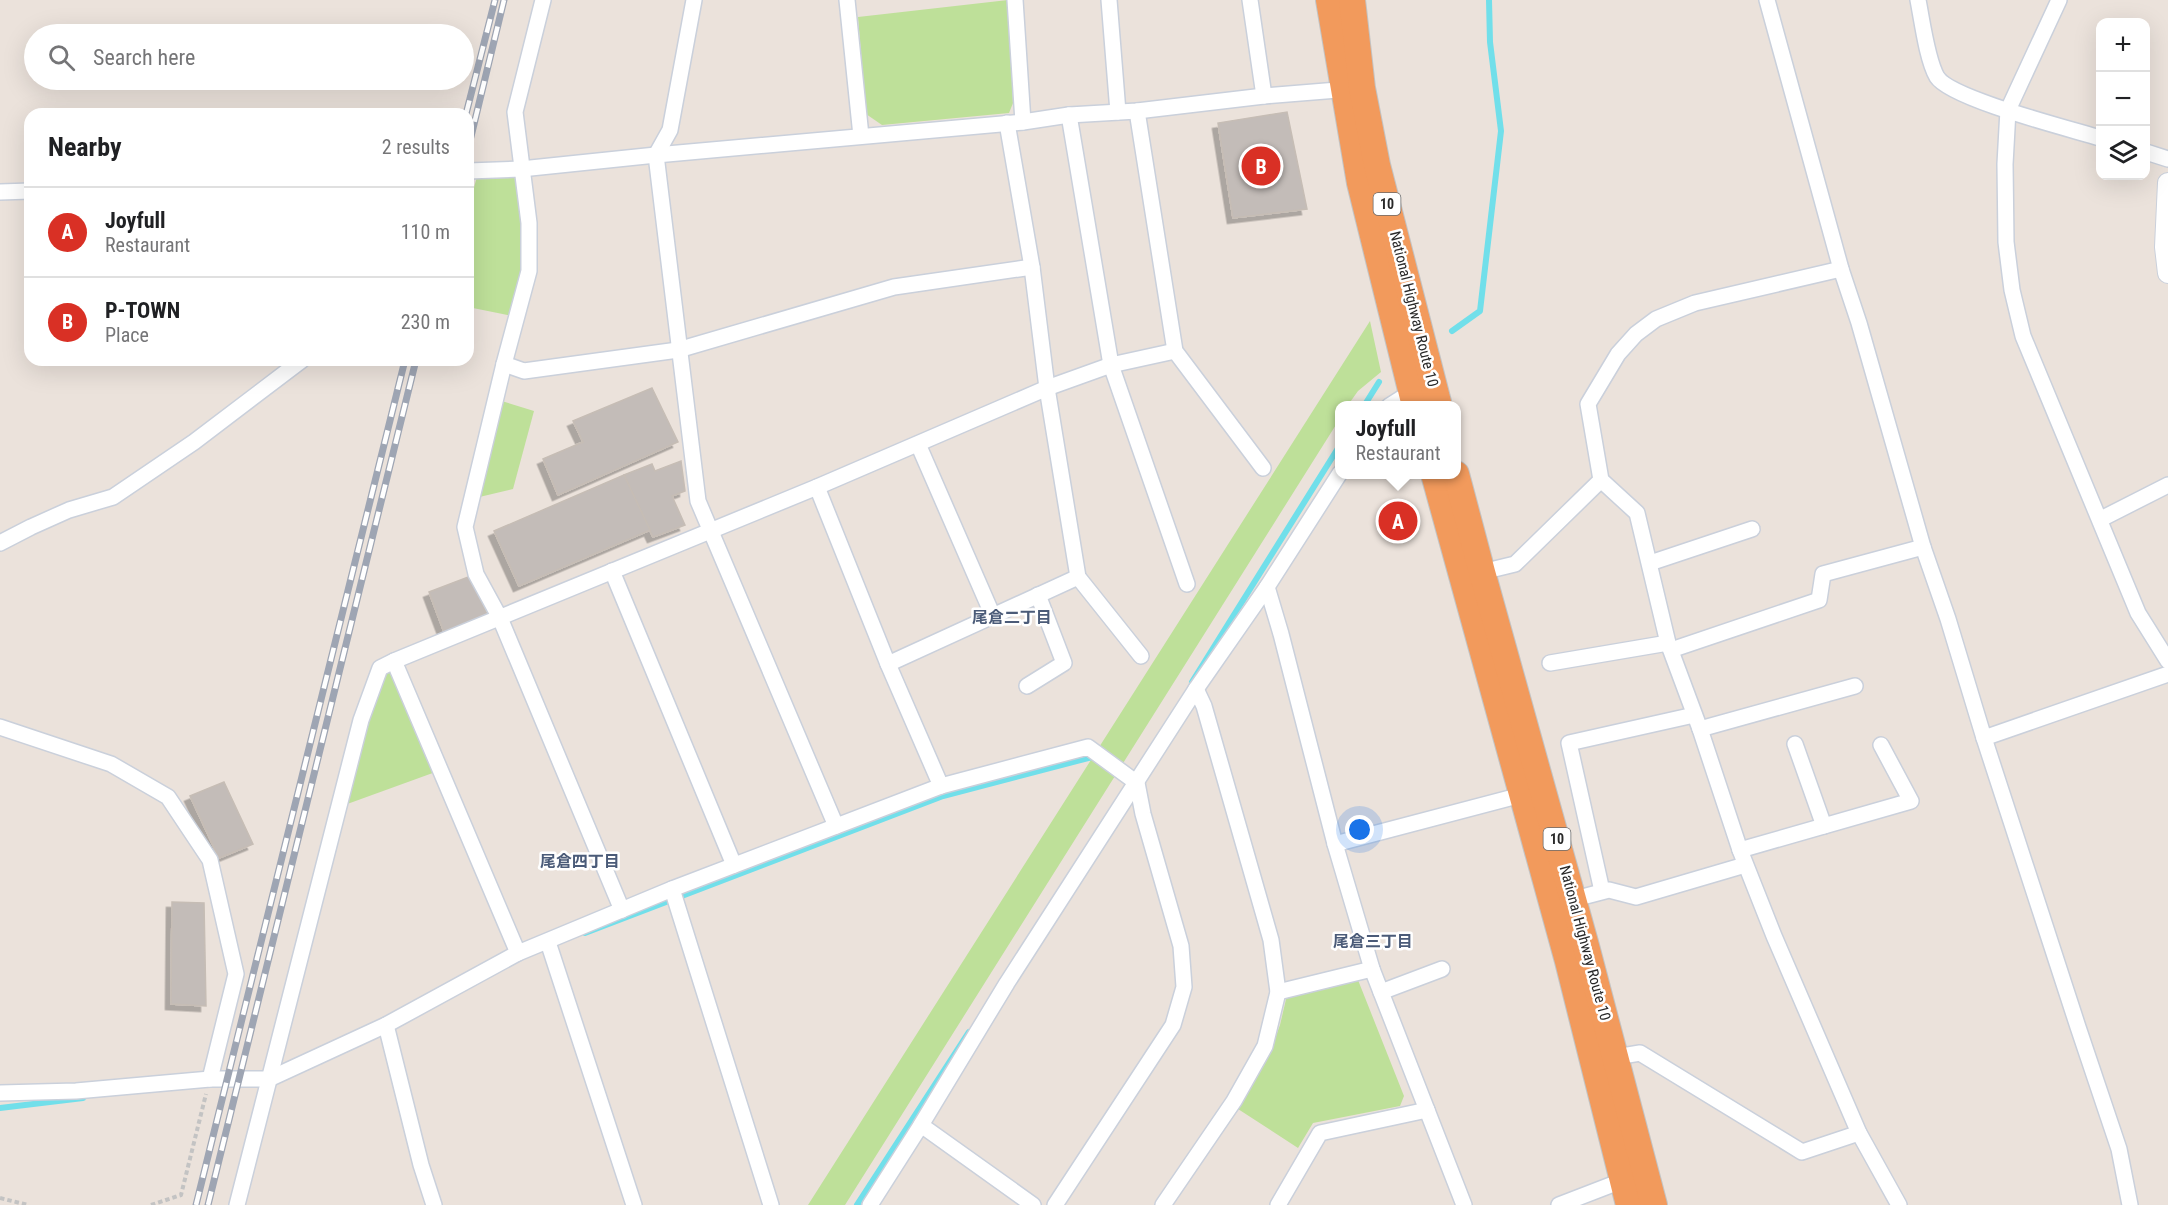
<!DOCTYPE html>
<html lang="en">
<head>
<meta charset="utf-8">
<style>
	body { margin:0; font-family:"Roboto Condensed","Noto Sans JP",sans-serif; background:#f2f2f2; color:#202124 }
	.controls { position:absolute; right:18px; top:18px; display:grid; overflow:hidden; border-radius:12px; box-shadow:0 6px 24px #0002 }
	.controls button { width:54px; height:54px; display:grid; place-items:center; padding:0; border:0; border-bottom:2px solid #e0e0e0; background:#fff; color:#202124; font:30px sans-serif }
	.you { position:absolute; left:1360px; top:830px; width:21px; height:21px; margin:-15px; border:4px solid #fff; border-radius:50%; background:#1a73e8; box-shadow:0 0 0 9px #1a73e833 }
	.badge { display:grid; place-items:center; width:39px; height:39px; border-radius:50%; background:#d93025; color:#fff; font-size:20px; font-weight:700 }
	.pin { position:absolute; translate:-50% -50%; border:3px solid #fff; box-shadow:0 2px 6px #0006 }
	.popup { position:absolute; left:1335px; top:401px; width:126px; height:78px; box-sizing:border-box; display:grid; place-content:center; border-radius:12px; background:#fff; filter:drop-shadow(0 2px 4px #0005); font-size:20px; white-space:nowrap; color:#757577 }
	.popup b { font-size:22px; color:#202124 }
	.popup::after { content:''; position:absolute; left:50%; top:100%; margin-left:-12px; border:12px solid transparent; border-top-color:#fff }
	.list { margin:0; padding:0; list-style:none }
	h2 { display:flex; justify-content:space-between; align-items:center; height:78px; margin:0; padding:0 24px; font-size:26px }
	h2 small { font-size:20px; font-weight:400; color:#757577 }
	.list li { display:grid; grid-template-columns:39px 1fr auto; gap:18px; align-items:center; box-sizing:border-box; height:90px; padding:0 24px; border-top:2px solid #e0e0e0 }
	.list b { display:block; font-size:22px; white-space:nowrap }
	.list p { margin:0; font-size:20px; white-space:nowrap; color:#757577 }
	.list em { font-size:20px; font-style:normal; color:#757577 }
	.icon { flex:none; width:33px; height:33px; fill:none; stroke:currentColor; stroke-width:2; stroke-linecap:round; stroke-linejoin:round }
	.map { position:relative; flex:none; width:2168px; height:1205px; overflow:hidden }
	.search { position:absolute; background:#fff; box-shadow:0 6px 24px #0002; left:24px; top:24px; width:450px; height:66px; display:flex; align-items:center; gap:15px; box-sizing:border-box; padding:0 21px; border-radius:33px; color:#757577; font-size:22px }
	.panel { position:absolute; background:#fff; box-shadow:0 6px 24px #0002; left:24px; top:108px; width:450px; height:258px; border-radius:18px }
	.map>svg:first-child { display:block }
</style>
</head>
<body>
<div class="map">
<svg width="2168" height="1205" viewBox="0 0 2168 1205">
	<defs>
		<filter id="shadow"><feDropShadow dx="-5.5" dy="5.5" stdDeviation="0" flood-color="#0004"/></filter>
	</defs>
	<rect width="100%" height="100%" fill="#ebe2db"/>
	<g fill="#bee099">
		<polygon points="1008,0 1013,103 1009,113 882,125 866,114 858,17"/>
		<polygon points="521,169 529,223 518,317 468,307 468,208 479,170"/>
		<polygon points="1370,321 1381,372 1358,391 1348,405 1340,406 1339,420 845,1205 808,1205"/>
		<polygon points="495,399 534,411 513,489 471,499"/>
		<polygon points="394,661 441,770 339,807 380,668"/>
		<polygon points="1358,980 1404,1096 1400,1106 1313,1123 1298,1148 1238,1109 1269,1055 1280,1025 1287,995"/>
	</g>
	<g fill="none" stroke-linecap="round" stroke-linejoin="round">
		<g stroke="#71dfea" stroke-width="6">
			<polyline points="1452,331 1480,311 1501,131 1490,42 1489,0"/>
			<polyline points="1364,406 1379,382"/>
			<polyline points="1192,682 1340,445"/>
			<polyline points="585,933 943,796 1096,756"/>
			<polyline points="0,1108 83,1098"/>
			<polyline points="857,1205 969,1032"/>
		</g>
	</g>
	<g fill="#c3bcb8" stroke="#c6bdb5" stroke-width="1.5" filter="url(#shadow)">
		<polygon points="1287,112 1307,209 1233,218 1218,123"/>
		<polygon points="652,388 678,442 558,495 543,459 583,442 573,421"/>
		<polygon points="681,461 685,491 672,496 685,525 653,537 624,475 652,464 655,471"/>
		<polygon points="624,475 650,530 519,586 494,531"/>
		<polygon points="471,576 487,614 444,632 429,592"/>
		<polygon points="224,782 253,844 219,858 190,796"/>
		<polygon points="172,902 204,903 206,1006 171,1004"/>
	</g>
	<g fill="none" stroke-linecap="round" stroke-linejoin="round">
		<g stroke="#cad0db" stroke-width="18">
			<g id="minor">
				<polyline points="543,0 515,112 529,223 529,271 504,364 465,527 476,574 500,618 622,910"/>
				<polyline points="694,0 670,130 656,155 698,501 836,826"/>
				<polyline points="847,0 861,136"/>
				<polyline points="1015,0 1023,122"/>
				<polyline points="1109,0 1118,112"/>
				<polyline points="1250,0 1264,96"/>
				<polyline points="1767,0 1841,269 1859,323 1923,547 1948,619 1984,738 2078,1027 2119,1149 2130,1205"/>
				<path d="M1918,0C1922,20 1927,60 1937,77C1951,99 2071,129 2100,138"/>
				<polyline points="2059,0 2008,110 2005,164 2006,242 2012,290 2023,336 2138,613 2168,661"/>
				<polyline points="1137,111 1175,351 1263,468"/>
				<polyline points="1069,115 1111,365 1187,584"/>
				<polyline points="1007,123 1032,267 1047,388 1078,577 1141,656"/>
				<polyline points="2146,152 2168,159"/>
				<polyline points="468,171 521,169 656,155 1023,122 1069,115 1137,111 1264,96 1350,89"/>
				<polyline points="0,192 30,191"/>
				<polyline points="1841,269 1695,303 1656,319 1636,334 1618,354 1588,404 1601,480 1637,513 1668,643 1700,729 1740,850 1774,936 1859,1133 1899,1205"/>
				<polyline points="504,364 524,371 678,350 894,287 1032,267"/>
				<polyline points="1389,406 1411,392 1415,386"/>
				<polyline points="918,444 993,616"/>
				<polyline points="817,487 888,664 941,786"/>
				<polyline points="2101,519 2168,485"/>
				<polyline points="0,543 31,527 69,510 113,497 194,442 302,360"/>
				<polyline points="1650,563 1752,529"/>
				<polyline points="612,571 734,865"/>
				<polyline points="1482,572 1515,564 1601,480"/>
				<polyline points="1267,587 1281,634 1335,844 1372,969 1464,1205"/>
				<polyline points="1671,650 1819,600 1823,574 1923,547"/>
				<polyline points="1550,663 1668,643"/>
				<polyline points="888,664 1078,577"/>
				<polyline points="1027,686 1064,663 1038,595"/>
				<polyline points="0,727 111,764 168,797 210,860 236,974 210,1079"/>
				<polyline points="1700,729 1855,686"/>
				<polyline points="1984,738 2168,674"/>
				<polyline points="1795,744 1824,826"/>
				<polyline points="1335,844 1529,793"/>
				<polyline points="1740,850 1911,801 1881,745"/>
				<polyline points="672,889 771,1205"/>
				<polyline points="1602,891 1569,743 1694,715"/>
				<polyline points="1567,901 1609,890 1636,897 1745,865"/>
				<polyline points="548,942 634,1205"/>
				<polyline points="518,953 394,661 817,487 1047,388 1111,365 1175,351"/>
				<polyline points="1278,992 1372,969"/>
				<polyline points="1381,992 1442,969"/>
				<polyline points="386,1025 421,1165 434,1205"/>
				<polyline points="1610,1058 1640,1053 1802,1152 1859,1133"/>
				<polyline points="0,1093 76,1091 210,1079 269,1079 386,1025 518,953 672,889 941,786 1088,747 1137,783 1143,814 1181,946 1184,987 1173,1025 1055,1205"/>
				<polyline points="921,1125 1033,1205"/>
				<polyline points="237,1205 361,720 380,668 394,661"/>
				<polyline points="870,1205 921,1125 1007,983 1196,689 1267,587 1340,473"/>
				<polyline points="1163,1205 1234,1101 1265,1046 1278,992 1271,940 1204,706 1196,689"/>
				<polyline points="1278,1205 1320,1133 1427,1110"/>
				<polyline points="1559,1205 1629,1178"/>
			</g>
		</g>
		<g stroke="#cad0db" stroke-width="22">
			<polyline id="tertiary" points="2168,183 2165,247 2168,273"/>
		</g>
		<g stroke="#c3c3c3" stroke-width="28">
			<g id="trunk">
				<polyline points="1329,0 1360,183 1415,406"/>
				<polyline points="1352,0 1362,88 1377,165 1439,406"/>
				<polyline points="1434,474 1568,961 1629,1205"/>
				<polyline points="1456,474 1482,572 1586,946 1654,1205"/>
			</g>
		</g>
		<g stroke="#c3c3c3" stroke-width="4" stroke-dasharray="4.5 3" stroke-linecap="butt">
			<polyline points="0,1198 28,1205"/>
			<polyline points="151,1205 181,1195 206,1094"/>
		</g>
		<use href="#minor" stroke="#fff" stroke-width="15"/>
		<use href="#tertiary" stroke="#fff" stroke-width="20"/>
		<use href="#trunk" stroke="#f29a5c" stroke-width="26"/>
		<g stroke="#9ea5b3" stroke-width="7">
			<g id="rail">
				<polyline points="466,114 495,0"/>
				<polyline points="468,149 504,0"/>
				<polyline points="196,1205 405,360"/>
				<polyline points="208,1205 416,360"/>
			</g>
		</g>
		<use href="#rail" stroke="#fff" stroke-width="4.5" stroke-dasharray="14" stroke-linecap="butt"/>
	</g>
	<g text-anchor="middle" stroke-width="5" stroke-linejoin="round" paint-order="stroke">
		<g fill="#fff" stroke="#696969" stroke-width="1.5">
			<rect x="1373.5" y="193" width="27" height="22" rx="4.5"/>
			<rect x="1543.5" y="828" width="27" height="22" rx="4.5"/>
		</g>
		<g font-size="14" font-weight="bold" fill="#292929">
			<text x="1387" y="209">10</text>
			<text x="1557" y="844">10</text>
		</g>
		<g font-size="15" fill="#292929" stroke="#fff">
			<text transform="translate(1414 309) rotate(76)" y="5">National Highway Route 10</text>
			<text transform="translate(1585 943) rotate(75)" y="5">National Highway Route 10</text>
		</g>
		<g font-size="16" font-weight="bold" fill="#4b5b78" stroke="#fff">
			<text x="1012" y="623">尾倉二丁目</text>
			<text x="580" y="867">尾倉四丁目</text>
			<text x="1373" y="947">尾倉三丁目</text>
		</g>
	</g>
</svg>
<div class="controls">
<button>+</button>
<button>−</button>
<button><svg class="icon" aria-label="layers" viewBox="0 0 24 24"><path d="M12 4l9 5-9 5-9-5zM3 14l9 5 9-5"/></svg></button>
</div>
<div class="you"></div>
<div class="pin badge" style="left:1398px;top:521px">A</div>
<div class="popup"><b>Joyfull</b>Restaurant</div>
<div class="pin badge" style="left:1261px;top:166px">B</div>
<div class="search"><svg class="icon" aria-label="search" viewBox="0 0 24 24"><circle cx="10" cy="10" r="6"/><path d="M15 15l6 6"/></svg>Search here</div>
<section class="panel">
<h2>Nearby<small>2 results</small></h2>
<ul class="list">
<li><span class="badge">A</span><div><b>Joyfull</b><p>Restaurant</p></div><em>110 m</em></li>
<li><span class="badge">B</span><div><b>P-TOWN</b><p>Place</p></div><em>230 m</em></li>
</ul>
</section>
</div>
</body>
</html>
